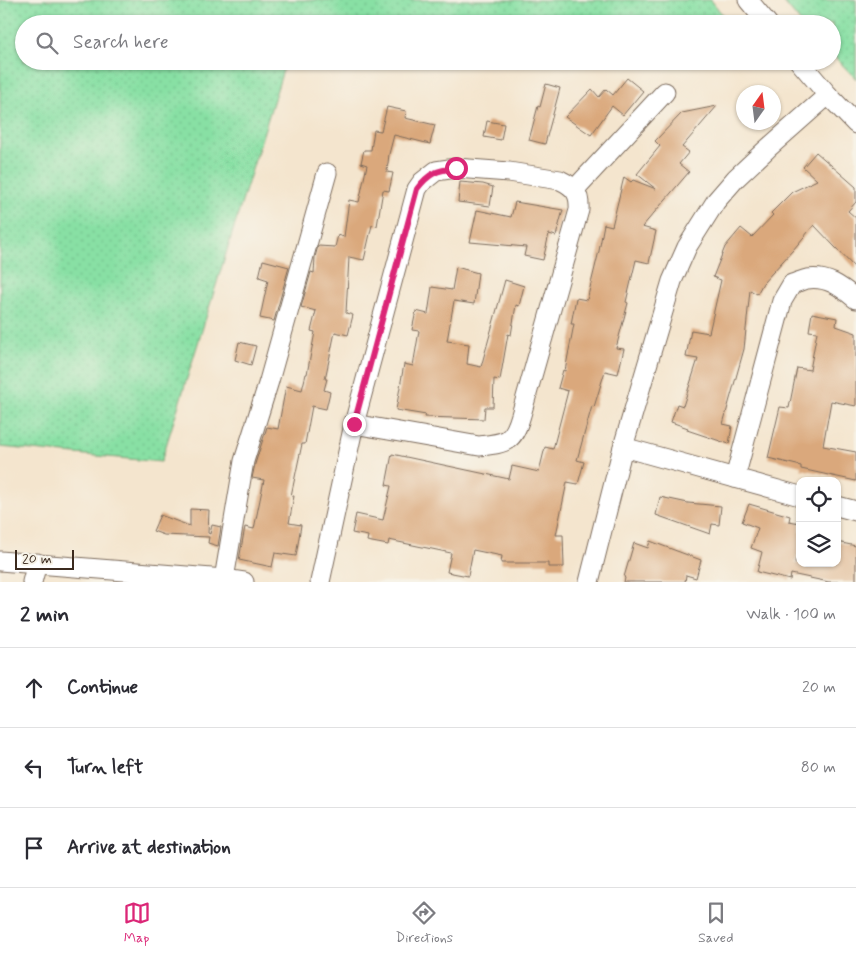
<!DOCTYPE html>
<html lang="en">
<head>
<meta charset="utf-8">
<style>
	body { margin:0; font-family:Mynerve,sans-serif; background:#f2f2f3; color:#2b2b33 }
	.controls { position:absolute; right:15px; bottom:15px; display:grid; overflow:hidden; border-radius:10px; box-shadow:0 1px 4px #0004 }
	.controls button { width:45px; height:45px; display:grid; place-items:center; padding:0; border:0; border-bottom:1px solid #e1e1e2; background:#fff; color:#2b2b33; font:25px sans-serif }
	.compass { position:absolute; left:736px; top:85px; width:45px; height:45px; border-radius:50%; background:#fff; box-shadow:0 1px 4px #0004; rotate:14deg }
	.scale { position:absolute; left:15px; bottom:12px; width:59px; box-sizing:border-box; padding-left:5px; border:2px solid #3b2a1e; border-top:0; font-size:14px; line-height:18px; white-space:nowrap; color:#3b2a1e; -webkit-text-stroke:4px #f7f3e8; paint-order:stroke }
	.stop { position:absolute; width:15px; height:15px; margin:-11px; border:4px solid #db2777; border-radius:50%; background:#fff }
	.stop.end { background:#db2777; border-color:#fff; box-shadow:0 1px 5px #0008 }
	.list { margin:0; padding:0; list-style:none }
	h2 { display:flex; justify-content:space-between; align-items:center; height:65px; margin:0; padding:0 20px; font-size:21px }
	h2 small { font-size:16px; font-weight:400; color:#7c7c81 }
	.list li { display:grid; grid-template-columns:32px 1fr auto; gap:15px; align-items:center; box-sizing:border-box; height:80px; padding:0 20px; border-top:1px solid #e1e1e2 }
	.list b { display:block; font-size:19px; white-space:nowrap }
	.list em { font-size:16px; font-style:normal; color:#7c7c81 }
	.icon { flex:none; width:28px; height:28px; fill:none; stroke:currentColor; stroke-width:2; stroke-linecap:round; stroke-linejoin:round }
	.map { position:relative; flex:none; width:856px; height:582px; overflow:hidden }
	.search { position:absolute; background:#fff; box-shadow:0 1px 4px #0004; left:15px; right:15px; top:15px; height:55px; display:flex; align-items:center; gap:12px; box-sizing:border-box; padding:0 18px; border-radius:28px; color:#7c7c81; font-size:19px }
	.sheet { height:305px; background:#fff }
	nav { display:flex; justify-content:space-around; align-items:center; box-sizing:border-box; height:70px; border-top:1px solid #e1e1e2; background:#fff; font-size:14px; color:#7c7c81 }
	nav a { display:grid; justify-items:center; gap:2px }
	nav .on { color:#db2777 }
	.map>svg:first-child { display:block }
</style>
</head>
<body>
<div class="map">
<svg width="856" height="582" viewBox="0 0 856 582">
	<defs>
		<pattern id="grass-dots" width="8" height="8" patternUnits="userSpaceOnUse" patternTransform="scale(1.25)"><rect width="8" height="8" fill="#88e0a4"/><path d="M2 2h.1M6 6h.1" fill="none" stroke="#76c08d" stroke-width="1.8" stroke-linecap="round"/></pattern>
	</defs>
	<rect width="100%" height="100%" fill="#f7f3e8"/>
	<filter id="ink" filterUnits="userSpaceOnUse"><feTurbulence type="fractalNoise" baseFrequency=".02" numOctaves="2"/><feDisplacementMap in="SourceGraphic" scale="10" xChannelSelector="R" yChannelSelector="G"/><feConvolveMatrix kernelMatrix="1 2 1 2 8 2 1 2 1" color-interpolation-filters="sRGB"/></filter>
	<filter id="wash" filterUnits="userSpaceOnUse"><feTurbulence type="fractalNoise" baseFrequency=".0096" numOctaves="4" result="noise"/><feDisplacementMap in="SourceGraphic" scale="20" xChannelSelector="R" yChannelSelector="G"/><feGaussianBlur stdDeviation="1.12" result="paint"/><feColorMatrix in="noise" values="0 0 0 0 0 0 0 0 0 0 0 0 0 0 0 0 0 1.4 0 .05"/><feComposite in="paint" operator="in"/></filter>
	<g filter="url(#wash)">
		<rect width="100%" height="100%" fill="#f4e5ce"/>
		<g fill="url(#grass-dots)" stroke="#628561">
			<polygon points="0,0 711,0 730,24 24,24 24,61 368,61 284,67 161,462 0,447"/>
			<polygon points="782,0 856,0 856,79 832,54 832,24 802,24"/>
		</g>
		<g id="blocks">
			<g fill="#daa87b">
				<polygon points="627,78 643,91 623,115 612,106 591,135 565,117 592,89 599,97 606,89 613,95"/>
				<polygon points="546,84 560,88 545,144 529,140 538,106 540,107"/>
				<polygon points="717,106 682,147 689,152 679,164 689,172 642,227 656,231 649,263 636,260 626,302 628,303 616,348 624,349 618,374 605,371 594,407 592,406 577,460 584,462 578,484 567,482 556,535 563,535 564,567 548,567 548,563 501,563 502,556 473,550 468,576 447,572 451,553 389,540 388,545 367,541 368,536 352,533 356,514 383,520 391,486 386,485 392,454 509,479 512,466 539,472 545,447 553,449 568,391 558,388 563,370 565,371 574,324 571,324 576,298 587,300 599,251 604,224 612,226 624,177 631,182 633,180 656,189 637,174 660,146 655,141 682,113"/>
				<polygon points="387,107 406,111 405,118 435,125 430,144 394,135 389,154 387,172 393,173 389,191 383,190 377,226 372,225 364,260 349,257 346,313 353,315 348,335 335,332 325,379 327,379 324,390 330,392 326,409 312,406 305,444 302,444 291,496 294,496 289,523 301,525 296,556 275,553 272,567 239,560 245,527 254,529 264,480 252,478 255,464 267,427 278,429 286,386 302,390 306,374 307,374 315,332 311,331 316,311 301,307 311,272 314,273 315,257 318,246 335,247 338,235 344,237 349,200 359,202 367,165 361,163 364,150 371,150 374,130 381,131"/>
				<polygon points="487,121 504,124 501,140 484,137"/>
				<polygon points="816,152 856,187 856,202 848,211 856,218 856,269 814,225 793,250 763,283 757,294 750,290 744,349 723,424 732,426 729,444 687,430 688,428 671,422 677,404 683,406 698,359 686,357 691,330 709,333 721,280 713,277 725,247 741,228 752,237 773,215 771,213 792,192 817,180 803,167"/>
				<polygon points="460,182 483,184 493,187 490,206 458,202"/>
				<polygon points="515,202 563,210 556,236 549,234 543,260 524,256 526,247 470,242 477,210 511,217"/>
				<polygon points="263,260 289,267 274,321 260,318 268,280 259,277"/>
				<polygon points="456,267 478,273 474,304 454,301 447,341 469,344 467,364 481,367 505,280 524,286 519,306 516,305 511,335 508,334 500,380 494,379 493,407 485,407 484,419 425,417 426,415 396,410 404,364 413,366 419,331 412,330 416,311 428,314 432,287 452,290"/>
				<polygon points="812,313 837,318 836,326 856,333 856,406 831,401 823,446 856,452 856,481 801,469 801,466 768,458 780,407 789,408 797,368 810,370 817,332 809,331"/>
				<polygon points="239,342 256,346 251,365 235,360"/>
				<polygon points="660,497 688,503 721,506 719,525 712,524 710,534 656,515"/>
				<polygon points="749,504 790,516 789,521 800,523 800,544 795,563 837,563 837,542 856,546 856,582 829,582 791,574 790,580 757,572 762,552 751,548 758,528 742,522"/>
				<polygon points="190,509 209,510 208,533 210,534 212,525 221,527 218,546 208,543 209,537 164,535 153,531 160,515 190,526"/>
				<polygon points="650,541 701,560 696,578 686,575 685,582 624,582 625,578 624,577 634,543 648,548"/>
			</g>
		</g>
	</g>
	<g filter="url(#ink)">
		<use href="#blocks" fill-opacity="0" stroke="#7c6b5c" stroke-width="1"/>
		<g fill="none" stroke-linecap="round" stroke-linejoin="round">
			<g stroke="#7c6b5c" stroke-width="21">
				<g id="minor">
					<polyline points="748,0 768,24"/>
					<polyline points="799,61 828,95 856,124"/>
					<polyline points="575,189 665,92"/>
					<polyline points="623,447 800,496"/>
					<path d="M735,478L782,301L792,284C796,283 802,280 807,279C828,276 841,287 856,299"/>
					<polyline points="837,506 856,511"/>
					<polyline points="0,561 224,579 244,582"/>
					<polyline points="224,579 244,461 269,381 327,173"/>
					<polyline points="32,582 37,563"/>
					<path d="M320,582L354,424L417,189L422,182L436,171L456,168L509,172L560,180C575,187 580,194 579,210L521,415C513,443 506,443 479,446L354,424"/>
					<polyline points="589,582 623,447 672,281 687,247 716,201 736,178 767,149 828,95"/>
				</g>
			</g>
			<use href="#minor" stroke="#fff" stroke-width="19"/>
		</g>
	</g>
	<g fill="none" stroke-linecap="round" stroke-linejoin="round" filter="url(#ink)">
		<path stroke="#db2777" stroke-width="6" d="M354,424L417,189C429,173 437,170 456,168"/>
	</g>
</svg>
<div class="controls">
<button><svg class="icon" aria-label="locate" viewBox="0 0 24 24"><circle cx="12" cy="12" r="6"/><path d="M12 2v4M12 18v4M2 12h4M18 12h4"/></svg></button>
<button><svg class="icon" aria-label="layers" viewBox="0 0 24 24"><path d="M12 4l9 5-9 5-9-5zM3 14l9 5 9-5"/></svg></button>
</div>
<svg class="compass" viewBox="-18 -18 36 36"><path d="M0-13l5 13h-10z" fill="#e53935"/><path d="M0 13l5-13h-10z" fill="#7c7c81"/></svg>
<div class="scale">20 m</div>
<div class="stop" style="left:456px;top:168px"></div>
<div class="stop end" style="left:354px;top:424px"></div>
<div class="search"><svg class="icon" aria-label="search" viewBox="0 0 24 24"><circle cx="10" cy="10" r="6"/><path d="M15 15l6 6"/></svg>Search here</div>
</div>
<section class="sheet">
<h2>2 min<small>Walk · 100 m</small></h2>
<ul class="list">
<li><svg class="icon" aria-label="ahead" viewBox="0 0 24 24"><path d="M12 20V5M6 11l6-6 6 6"/></svg><div><b>Continue</b></div><em>20 m</em></li>
<li><svg class="icon" aria-label="left" viewBox="0 0 24 24"><path d="M17 20v-9H6M10 6l-5 5 5 5"/></svg><div><b>Turn left</b></div><em>80 m</em></li>
<li><svg class="icon" aria-label="arrive" viewBox="0 0 24 24"><path d="M6 21V4h12l-3 4 3 4H6"/></svg><div><b>Arrive at destination</b></div></li>
</ul>
</section>
<nav>
<a class="on"><svg class="icon" aria-label="map" viewBox="0 0 24 24"><path d="M3 6l6-2 6 2 6-2v14l-6 2-6-2-6 2zM9 4v14M15 6v14"/></svg>Map</a>
<a><svg class="icon" aria-label="directions" viewBox="0 0 24 24"><path d="M12 3l9 9-9 9-9-9zM9 14v-3h6M13 9l2 2-2 2"/></svg>Directions</a>
<a><svg class="icon" aria-label="saved" viewBox="0 0 24 24"><path d="M7 4h10v16l-5-4-5 4z"/></svg>Saved</a>
</nav>
</body>
</html>
